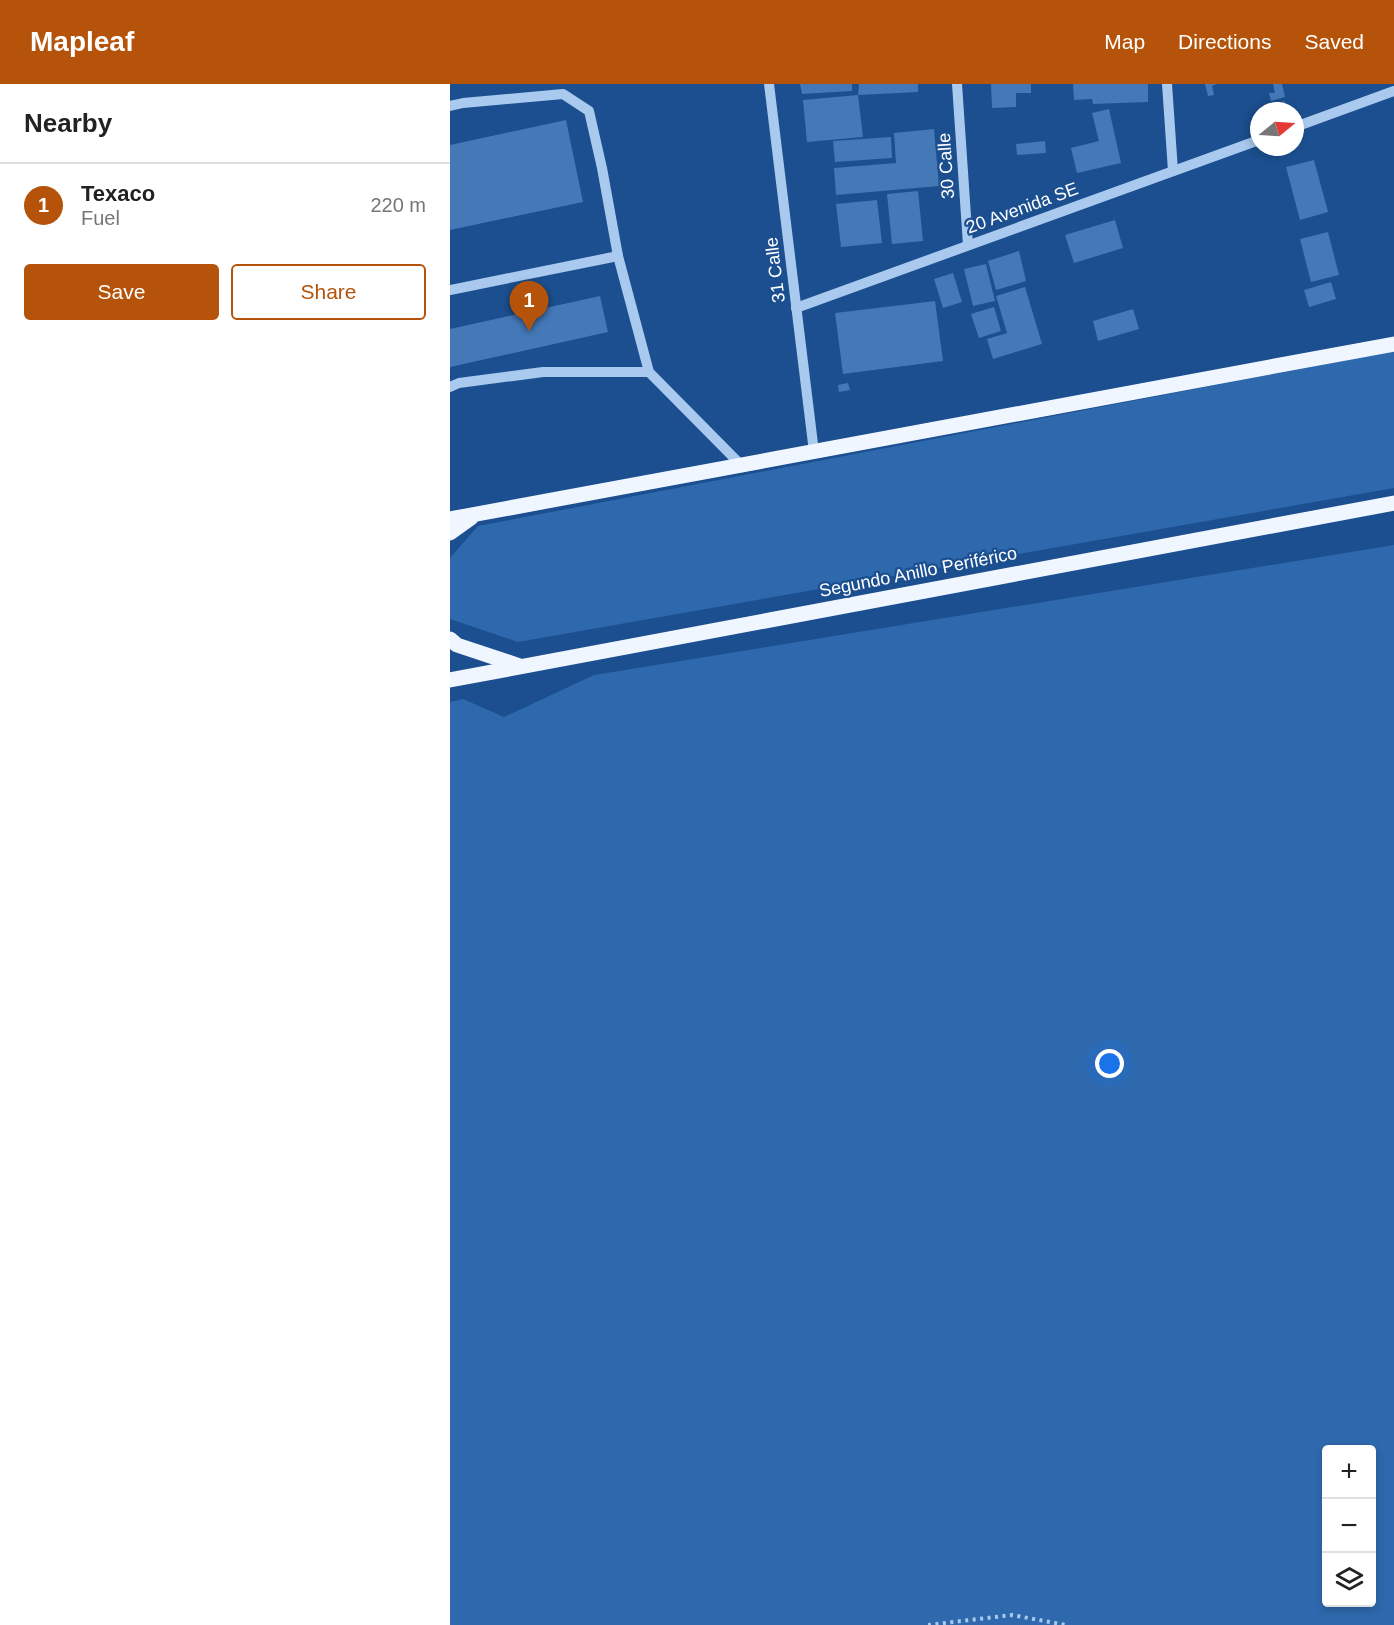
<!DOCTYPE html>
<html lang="en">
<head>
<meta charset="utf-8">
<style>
	body { margin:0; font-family:Arial,sans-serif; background:#f6f6f6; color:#222 }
	.controls { position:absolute; right:18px; bottom:18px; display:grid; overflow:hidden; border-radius:6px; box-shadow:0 3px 9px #0003 }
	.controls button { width:54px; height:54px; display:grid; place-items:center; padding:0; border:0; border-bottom:2px solid #e0e0e0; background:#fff; color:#222; font:30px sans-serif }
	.compass { position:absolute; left:800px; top:18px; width:54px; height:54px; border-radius:50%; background:#fff; box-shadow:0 3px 9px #0003; rotate:72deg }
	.you { position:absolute; left:660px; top:980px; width:21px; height:21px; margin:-15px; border:4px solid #fff; border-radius:50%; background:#1a73e8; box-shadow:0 0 0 9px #1a73e833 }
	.badge { display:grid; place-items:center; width:39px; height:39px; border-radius:50%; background:#b45309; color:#fff; font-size:20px; font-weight:700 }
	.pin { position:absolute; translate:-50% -50px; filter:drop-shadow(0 2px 3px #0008) }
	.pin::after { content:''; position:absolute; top:32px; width:21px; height:18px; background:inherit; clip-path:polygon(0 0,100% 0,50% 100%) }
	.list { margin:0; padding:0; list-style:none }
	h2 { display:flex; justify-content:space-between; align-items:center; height:78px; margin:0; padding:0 24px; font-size:26px }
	h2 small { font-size:20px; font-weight:400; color:#767676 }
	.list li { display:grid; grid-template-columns:39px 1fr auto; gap:18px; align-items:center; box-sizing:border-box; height:84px; padding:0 24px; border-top:2px solid #e0e0e0 }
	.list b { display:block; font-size:22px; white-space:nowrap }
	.list p { margin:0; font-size:20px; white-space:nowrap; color:#767676 }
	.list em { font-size:20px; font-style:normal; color:#767676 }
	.actions { display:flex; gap:12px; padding:18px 24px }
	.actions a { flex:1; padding:14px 0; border:2px solid #b45309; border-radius:6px; text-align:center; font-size:21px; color:#b45309 }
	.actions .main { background:#b45309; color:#fff }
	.icon { flex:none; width:33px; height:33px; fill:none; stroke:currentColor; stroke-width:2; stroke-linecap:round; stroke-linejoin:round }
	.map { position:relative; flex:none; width:944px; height:1541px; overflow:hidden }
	header { display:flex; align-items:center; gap:36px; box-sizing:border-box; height:84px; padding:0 30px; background:#b45309; color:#fff }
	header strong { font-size:28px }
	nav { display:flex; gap:33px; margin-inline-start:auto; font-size:21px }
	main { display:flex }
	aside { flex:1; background:#fff }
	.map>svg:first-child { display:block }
</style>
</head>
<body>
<header>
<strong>Mapleaf</strong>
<nav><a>Map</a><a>Directions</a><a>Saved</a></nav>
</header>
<main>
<aside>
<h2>Nearby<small></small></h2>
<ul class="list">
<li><span class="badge">1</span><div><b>Texaco</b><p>Fuel</p></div><em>220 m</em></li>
</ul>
<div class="actions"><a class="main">Save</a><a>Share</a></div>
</aside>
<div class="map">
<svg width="944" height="1541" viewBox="0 0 944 1541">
	<rect width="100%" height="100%" fill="#1b4f8f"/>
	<g fill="#2e69ad" fill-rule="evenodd">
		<polygon points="944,267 944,404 68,558 0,535 0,474 28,442"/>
		<path d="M944,461V1541H0V618L13,615L54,633L144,591ZM876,1366H922V1518H876Z"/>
	</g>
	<g fill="#4478b7">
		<polygon points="350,0 402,0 402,7 352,10"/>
		<polygon points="409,0 468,0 468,8 408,11"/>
		<polygon points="541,0 581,0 581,9 566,9 566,23 542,24"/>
		<polygon points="623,0 698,0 698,18 643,20 642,15 624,16"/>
		<polygon points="755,0 767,0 762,2 764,11 758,12"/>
		<polygon points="823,0 832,0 835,13 821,17 819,9 825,9"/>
		<polygon points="408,11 413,53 357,58 353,16"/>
		<polygon points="834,17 838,26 835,27 808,27"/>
		<polygon points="659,25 671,79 627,89 621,64 649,57 642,29"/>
		<polygon points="116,36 133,118 0,146 0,61"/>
		<polygon points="484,45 489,102 386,111 384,84 446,79 444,49"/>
		<polygon points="441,53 442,74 385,78 383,57"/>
		<polygon points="595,57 596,69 567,71 566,60"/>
		<polygon points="864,76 878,128 850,136 836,83"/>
		<polygon points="468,107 473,157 442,160 437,110"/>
		<polygon points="427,116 432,159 391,163 386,120"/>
		<polygon points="665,136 673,164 624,179 615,151"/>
		<polygon points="878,148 889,191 861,198 850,155"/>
		<polygon points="569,167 576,197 546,206 538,177"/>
		<polygon points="536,180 545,217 523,222 514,185"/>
		<polygon points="503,189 512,218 493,224 484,195"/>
		<polygon points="881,198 886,215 859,223 854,206"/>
		<polygon points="575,203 592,260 543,275 537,255 557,249 546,212"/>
		<polygon points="150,212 158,248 0,283 0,245"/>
		<polygon points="485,217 493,277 393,290 385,229"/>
		<polygon points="544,223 551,247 529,254 521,230"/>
		<polygon points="683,225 689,245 648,257 643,237"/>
		<polygon points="398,299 400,306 389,308 388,301"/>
	</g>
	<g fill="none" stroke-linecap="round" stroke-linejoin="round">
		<polyline stroke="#a9c9ee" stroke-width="4" stroke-dasharray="3 4.5" stroke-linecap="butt" points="478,1541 562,1531 616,1541"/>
		<g stroke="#a9c9ee" stroke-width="10">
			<polyline points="319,0 364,368"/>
			<polyline points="507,0 518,161"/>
			<polyline points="717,0 723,87"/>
			<polyline points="0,22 13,19 113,10 139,27 152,84 168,172 199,288 291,381"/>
			<polyline points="845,43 944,7"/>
			<polyline points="0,206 168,172"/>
			<polyline points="346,224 809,56"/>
			<polyline points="0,303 9,299 93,288 199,288"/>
		</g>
		<g stroke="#f0f6ff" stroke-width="15">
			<polyline points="0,435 944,260"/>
			<polyline points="0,449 21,434"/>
			<polyline points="0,555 7,561 70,582"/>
			<polyline points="0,596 944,419"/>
		</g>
	</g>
	<g text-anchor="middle" stroke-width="4.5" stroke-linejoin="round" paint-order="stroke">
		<g font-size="18" fill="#fff" stroke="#1b4f8f">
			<text transform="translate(496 82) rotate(-94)" y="6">30 Calle</text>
			<text transform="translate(572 124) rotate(-20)" y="6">20 Avenida SE</text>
			<text transform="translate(325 186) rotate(-97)" y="6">31 Calle</text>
			<text transform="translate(468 488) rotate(-11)" y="6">Segundo Anillo Periférico</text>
		</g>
	</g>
</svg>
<div class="controls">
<button>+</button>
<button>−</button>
<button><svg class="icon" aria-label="layers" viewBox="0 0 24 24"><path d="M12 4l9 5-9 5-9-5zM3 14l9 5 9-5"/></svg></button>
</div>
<svg class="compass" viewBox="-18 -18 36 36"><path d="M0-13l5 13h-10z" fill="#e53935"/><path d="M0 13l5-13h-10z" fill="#767676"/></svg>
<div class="you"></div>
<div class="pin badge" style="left:79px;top:247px">1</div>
</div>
</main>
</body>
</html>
